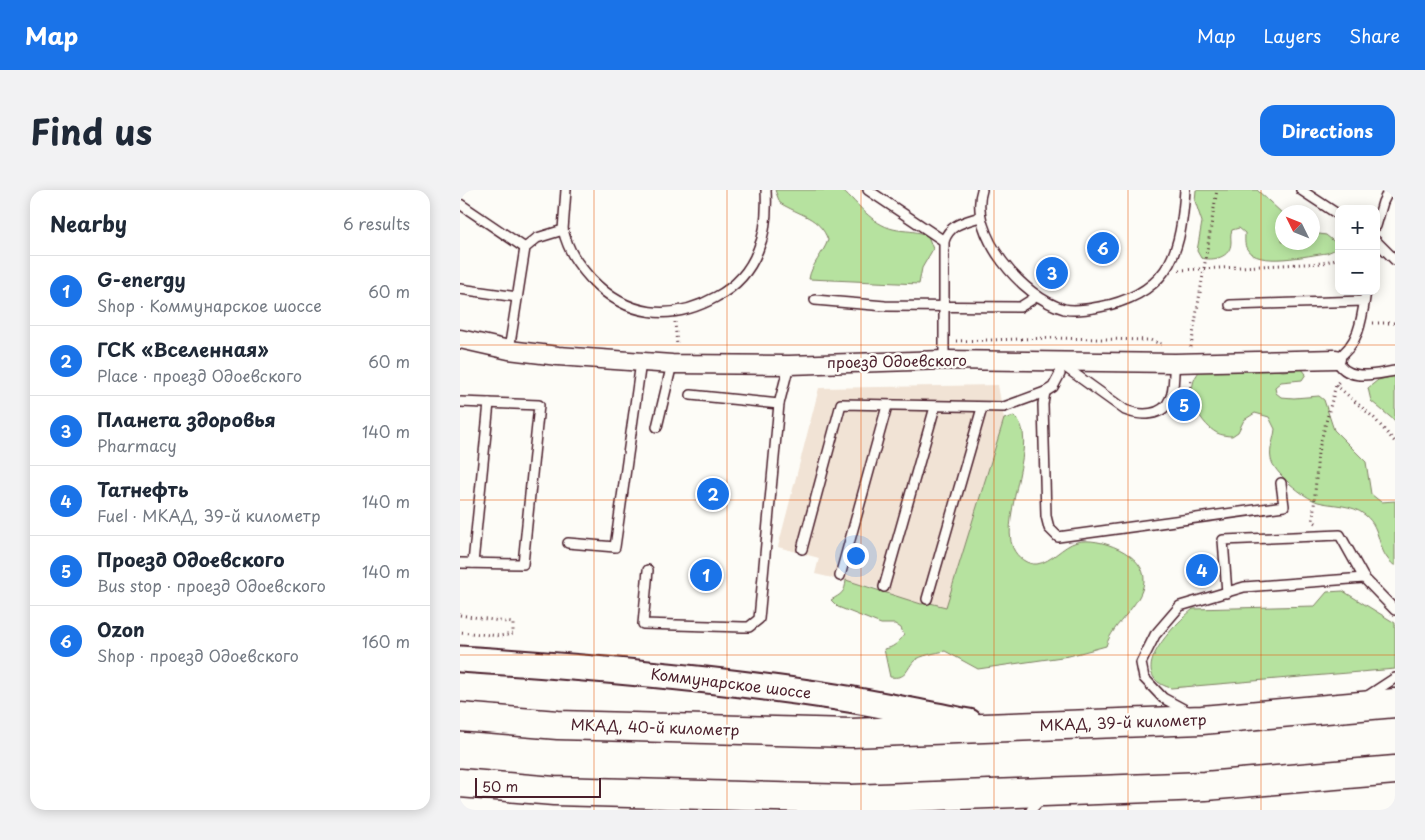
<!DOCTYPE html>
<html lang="en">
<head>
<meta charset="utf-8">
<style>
	body { margin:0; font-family:"Playpen Sans",sans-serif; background:#f2f2f3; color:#1f2937 }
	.controls { position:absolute; right:15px; top:15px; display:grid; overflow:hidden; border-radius:10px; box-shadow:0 2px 12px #0003 }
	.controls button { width:45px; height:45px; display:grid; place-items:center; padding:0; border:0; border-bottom:1px solid #e0e1e3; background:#fff; color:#1f2937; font:25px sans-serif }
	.compass { position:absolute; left:815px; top:15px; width:45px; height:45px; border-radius:50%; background:#fff; box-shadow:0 2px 12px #0003; rotate:313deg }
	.scale { position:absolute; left:15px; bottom:12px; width:126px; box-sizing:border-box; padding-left:5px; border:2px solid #4a1f2b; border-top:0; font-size:14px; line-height:18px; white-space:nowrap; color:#4a1f2b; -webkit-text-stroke:4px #fdfcf7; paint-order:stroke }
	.you { position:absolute; left:395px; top:365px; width:18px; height:18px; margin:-12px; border:4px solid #fff; border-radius:50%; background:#1a73e8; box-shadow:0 0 0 8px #1a73e833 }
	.badge { display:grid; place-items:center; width:32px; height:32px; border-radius:50%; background:#1a73e8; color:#fff; font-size:16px; font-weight:700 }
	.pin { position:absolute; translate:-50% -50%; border:2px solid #fff; box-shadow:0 1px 5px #0006 }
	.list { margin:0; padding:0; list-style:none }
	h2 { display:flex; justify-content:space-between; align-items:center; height:65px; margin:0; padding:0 20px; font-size:21px }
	h2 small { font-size:16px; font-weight:400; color:#747a83 }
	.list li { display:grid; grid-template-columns:32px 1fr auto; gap:15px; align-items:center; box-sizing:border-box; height:70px; padding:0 20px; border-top:1px solid #e0e1e3 }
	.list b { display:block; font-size:19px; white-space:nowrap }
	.list p { margin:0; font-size:16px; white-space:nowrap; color:#747a83 }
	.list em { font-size:16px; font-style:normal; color:#747a83 }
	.map { position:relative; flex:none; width:935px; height:620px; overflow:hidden; border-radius:15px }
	header { display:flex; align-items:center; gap:30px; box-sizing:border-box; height:70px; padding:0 25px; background:#1a73e8; color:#fff }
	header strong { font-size:24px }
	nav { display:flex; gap:28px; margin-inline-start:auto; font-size:18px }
	.intro { display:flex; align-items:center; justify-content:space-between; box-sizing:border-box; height:120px; padding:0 30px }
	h1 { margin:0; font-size:35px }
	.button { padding:12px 22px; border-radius:15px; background:#1a73e8; color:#fff; font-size:18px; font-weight:700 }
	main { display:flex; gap:30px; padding:0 30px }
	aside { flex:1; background:#fff; border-radius:15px; box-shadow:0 2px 12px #0003 }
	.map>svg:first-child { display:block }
</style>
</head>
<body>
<header>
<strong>Map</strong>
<nav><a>Map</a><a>Layers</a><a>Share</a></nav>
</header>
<div class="intro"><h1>Find us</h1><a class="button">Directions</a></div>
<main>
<aside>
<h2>Nearby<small>6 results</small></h2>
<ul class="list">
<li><span class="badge">1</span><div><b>G-energy</b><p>Shop · Коммунарское шоссе</p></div><em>60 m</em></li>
<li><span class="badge">2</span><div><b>ГСК «Вселенная»</b><p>Place · проезд Одоевского</p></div><em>60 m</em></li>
<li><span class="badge">3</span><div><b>Планета здоровья</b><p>Pharmacy</p></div><em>140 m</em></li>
<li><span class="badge">4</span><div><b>Татнефть</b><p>Fuel · МКАД, 39-й километр</p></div><em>140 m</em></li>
<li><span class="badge">5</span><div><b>Проезд Одоевского</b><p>Bus stop · проезд Одоевского</p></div><em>140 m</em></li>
<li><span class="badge">6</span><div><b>Ozon</b><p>Shop · проезд Одоевского</p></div><em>160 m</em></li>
</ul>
</aside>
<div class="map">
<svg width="935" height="620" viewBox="0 0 935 620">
	<rect width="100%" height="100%" fill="#fdfcf7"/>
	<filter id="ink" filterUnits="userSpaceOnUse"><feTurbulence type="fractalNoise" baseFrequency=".02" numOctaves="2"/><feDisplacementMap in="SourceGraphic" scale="10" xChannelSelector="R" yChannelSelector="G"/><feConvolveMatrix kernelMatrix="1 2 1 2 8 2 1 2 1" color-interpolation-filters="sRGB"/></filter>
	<g filter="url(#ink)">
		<polygon fill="#f1e3d5" points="538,195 544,229 486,417 470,413 461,414 429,405 416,398 355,384 359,368 318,357 359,198"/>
		<g fill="#b6e29f" stroke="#808065">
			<path d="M315,0H383C398,14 412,34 433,39C445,42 457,40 468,46L473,59L462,78L459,94L349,89C351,75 363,64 368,50C360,27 339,25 320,13Z"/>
			<path d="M736,0H797L822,23V52H852L853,43L866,45L877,54L874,60L867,63C849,65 797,78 787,59C784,55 785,48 785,43L779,38L772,40C770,45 771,47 771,52C771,68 753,71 741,68L737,61L742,32L735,11Z"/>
			<path d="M810,179L823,181L842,179L846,184L842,190L821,192L815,197L816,203L821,207L834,208L859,206L864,210L874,240L906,272L911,304L921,312L935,311V376C915,361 923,339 905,325C892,314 873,316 858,312C844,308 813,282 811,269C809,258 814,250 815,239L809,227L795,223L784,230L778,242L772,246C767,246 761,245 757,243C737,232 722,197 741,180Z"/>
			<polygon points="935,186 935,231 911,211 908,198 918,190"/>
			<path d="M554,226C582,246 539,326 553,358C557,367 567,375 577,374C592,372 602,356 617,352C638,346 686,364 684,391C682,416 653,432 646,456L609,466L518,479L485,461C476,463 461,465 454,471C445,481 447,489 430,487L424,459C433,458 438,453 444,445L441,438L435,434H421L378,417L371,410C381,404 385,403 386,390L461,414L470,413L486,417L544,229Z"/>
			<path d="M883,401L935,433V479L711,498C663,485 714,435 733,419L855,416L867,402Z"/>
		</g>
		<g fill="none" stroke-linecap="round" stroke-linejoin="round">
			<g stroke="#4a1f2b" stroke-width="12">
				<g id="lane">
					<polyline points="408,0 484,51"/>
					<path d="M522,0C508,43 563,108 604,119C617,122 635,118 649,115C712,99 721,59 725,0"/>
					<polyline points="841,0 879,25"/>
					<polyline points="0,14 65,58"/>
					<polyline points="916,36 923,12 929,0"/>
					<path d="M103,40C109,62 116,72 131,89C167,127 211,132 256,107C275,97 290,81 298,60C306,42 307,19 306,0"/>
					<polyline points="916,51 935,70"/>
					<polyline points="0,99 57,107"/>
					<path d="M906,101C902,128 900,154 876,169C887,193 915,184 935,181"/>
					<polyline points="355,110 425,116 560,117 576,107"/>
					<polyline points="770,115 904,111"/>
					<polyline points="49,160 65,58 77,48 103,40 106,0"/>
					<path d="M484,170V51C490,34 504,32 520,27"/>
					<path d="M601,174L665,220C680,226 703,227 710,209C715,199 713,184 715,173"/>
					<polyline points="585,202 583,214 586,326 589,338 598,347 824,316 821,293"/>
					<polyline points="231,205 319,214"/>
					<polyline points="0,212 79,215 63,374 0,373"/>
					<polyline points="197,237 212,174"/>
					<polyline points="108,353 155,357 181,172"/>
					<polyline points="342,359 381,214 544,217 585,202 593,197 600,184 597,171"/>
					<polyline points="13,373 29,213"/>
					<polyline points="188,380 183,434 283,437 289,437 299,429 319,214 329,175"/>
					<polyline points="380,386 427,216"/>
					<polyline points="424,397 475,217"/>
					<polyline points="767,403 763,350 880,345 904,388"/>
					<polyline points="467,409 522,218"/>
					<polyline points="906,507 935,488"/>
					<polyline points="729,522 703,508 684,488 681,473 695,445 720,416 784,397 904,388 935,420"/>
					<polyline points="571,620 583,607"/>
				</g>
			</g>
			<g stroke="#4a1f2b" stroke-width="21">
				<polyline id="street" points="0,149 49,160 98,166 212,174 329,175 484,170 715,173 876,169"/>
			</g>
			<g stroke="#4a1f2b" stroke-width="29">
				<path id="secondary" d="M0,469C126,477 251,488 376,507C420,514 465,524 509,532"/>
			</g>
			<g stroke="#4a1f2b" stroke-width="31">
				<g id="highway">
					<polyline points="0,527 98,535 391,543 742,530 935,513"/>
					<polyline points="0,593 94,601 391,609 745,596 935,580"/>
				</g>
			</g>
			<g stroke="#4a1f2b" stroke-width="3" stroke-dasharray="1 4" stroke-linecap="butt">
				<polyline points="719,80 863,73 879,68"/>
				<polyline points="215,132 217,156"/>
				<polyline points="913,133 935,133"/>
				<polyline points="496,151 592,148 690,150 704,155"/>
				<polyline points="731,157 757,0"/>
				<polyline points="876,195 914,228 935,252"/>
				<polyline points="729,222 731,189"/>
				<polyline points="856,333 853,331 858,262 876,195 880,190"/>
				<polyline points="0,425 53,433 53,444 40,446 0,442"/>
			</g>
			<use href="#lane" stroke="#fdfcf7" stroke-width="9"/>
			<use href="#street" stroke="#fdfcf7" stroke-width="18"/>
			<use href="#secondary" stroke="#fdfcf7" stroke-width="25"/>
			<use href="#highway" stroke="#fdfcf7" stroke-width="28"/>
		</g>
	</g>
	<path fill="none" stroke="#e8590c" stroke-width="1" stroke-opacity="0.55" d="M134,0V620M267,0V620M401,0V620M534,0V620M668,0V620M801,0V620M0,155H935M0,310H935M0,465H935"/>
	<g text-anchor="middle" stroke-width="5" stroke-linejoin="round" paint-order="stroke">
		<g font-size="15" fill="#4a1f2b" stroke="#fdfcf7">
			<text transform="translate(437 172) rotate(-1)" y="5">проезд Одоевского</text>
			<text transform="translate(271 494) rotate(7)" y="5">Коммунарское шоссе</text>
			<text transform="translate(663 533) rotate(-2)" y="5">МКАД, 39-й километр</text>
			<text transform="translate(195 538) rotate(2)" y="5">МКАД, 40-й километр</text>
		</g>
	</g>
</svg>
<div class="controls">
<button>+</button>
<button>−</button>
</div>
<svg class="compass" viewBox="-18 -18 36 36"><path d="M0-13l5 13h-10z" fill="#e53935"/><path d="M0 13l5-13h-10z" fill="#747a83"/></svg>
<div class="scale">50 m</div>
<div class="you"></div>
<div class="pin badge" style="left:246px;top:385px">1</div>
<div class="pin badge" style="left:253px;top:304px">2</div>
<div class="pin badge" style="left:592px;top:83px">3</div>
<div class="pin badge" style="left:742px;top:380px">4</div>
<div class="pin badge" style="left:724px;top:215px">5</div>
<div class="pin badge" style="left:643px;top:58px">6</div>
</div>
</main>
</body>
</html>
